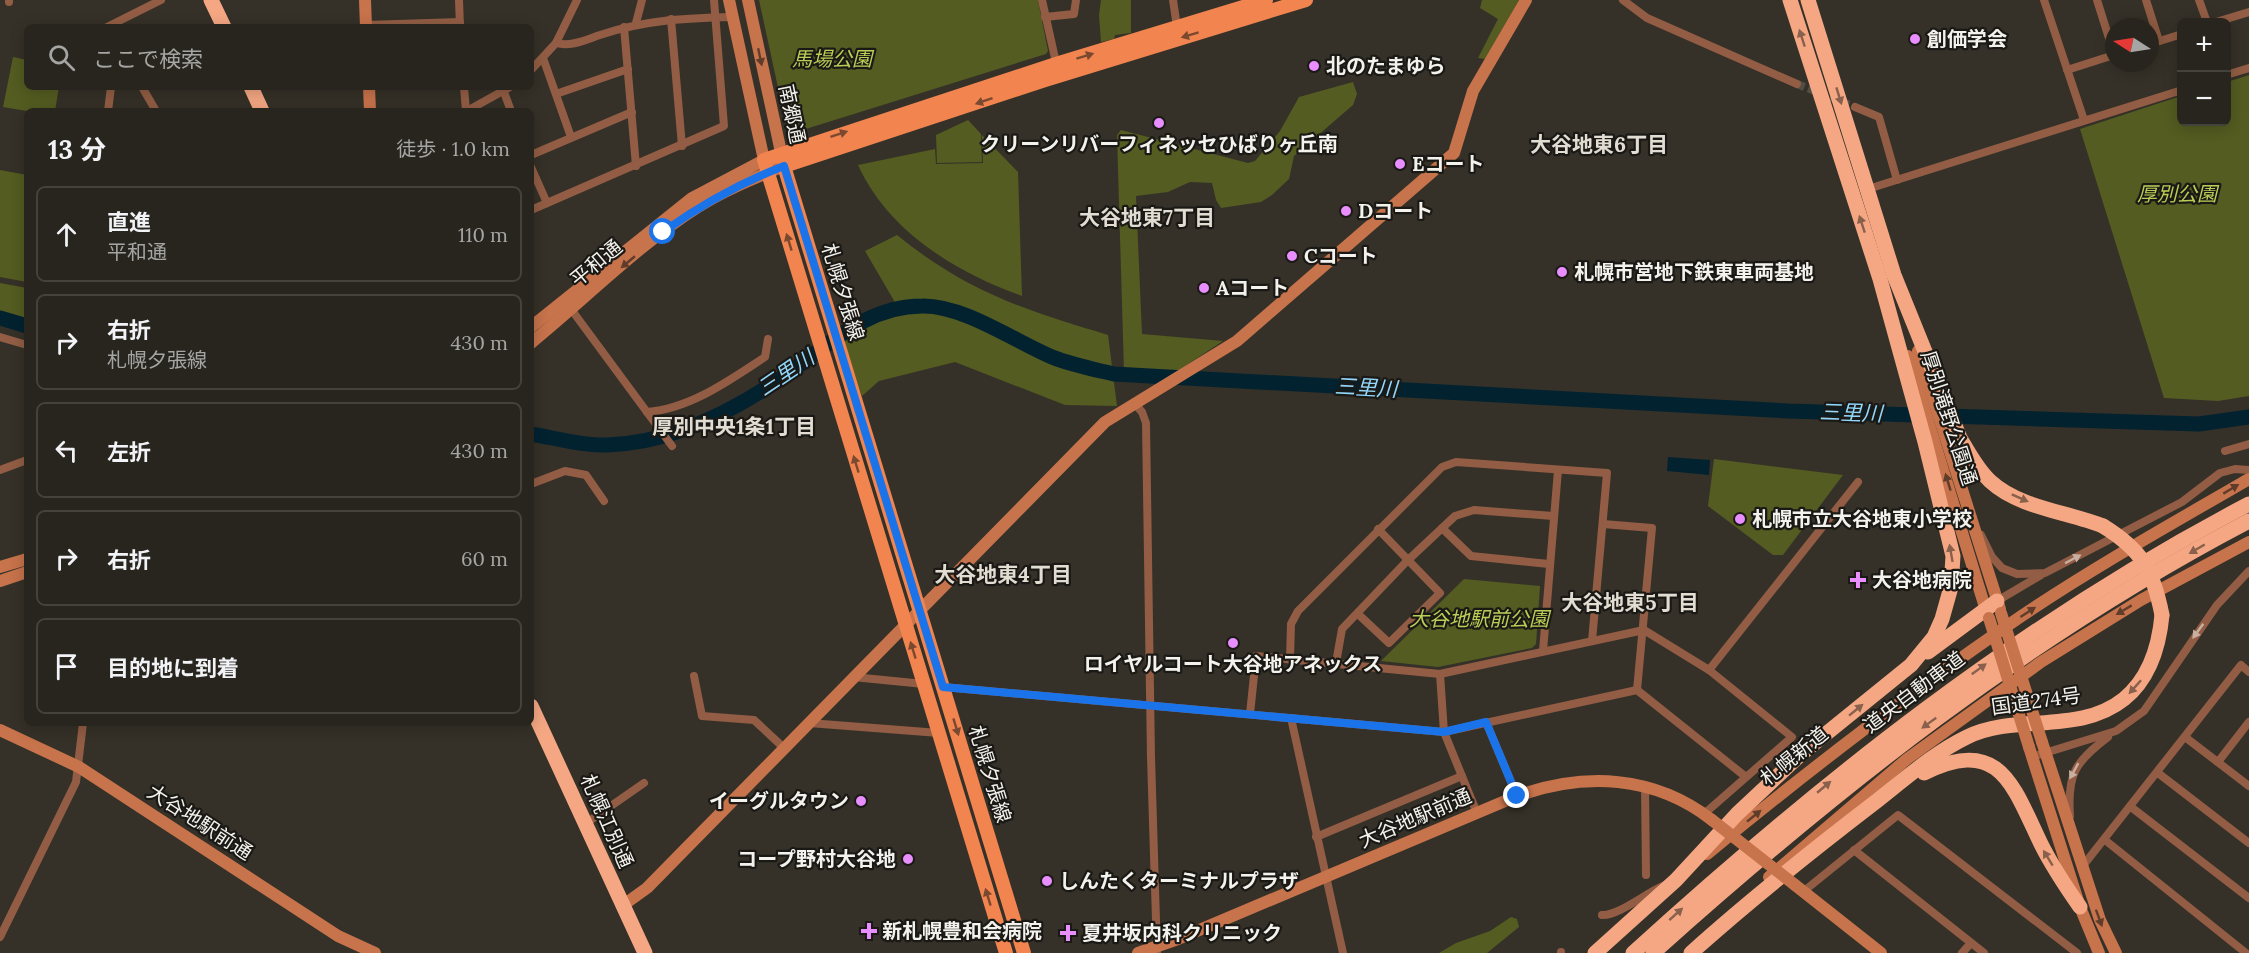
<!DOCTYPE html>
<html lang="ja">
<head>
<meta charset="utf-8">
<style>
	body { margin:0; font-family:Lora,"Noto Sans JP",serif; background:#34312b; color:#f1f3f6 }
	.controls { position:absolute; right:18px; top:18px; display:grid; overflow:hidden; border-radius:9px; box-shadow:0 3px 15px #0003 }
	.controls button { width:54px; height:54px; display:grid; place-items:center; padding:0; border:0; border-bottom:2px solid #44423c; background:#28251e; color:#f1f3f6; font:30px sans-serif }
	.compass { position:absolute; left:2105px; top:18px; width:54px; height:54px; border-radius:50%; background:#28251e; box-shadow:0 3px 15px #0003; rotate:282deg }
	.stop { position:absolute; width:18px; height:18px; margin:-14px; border:4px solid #1a73e8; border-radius:50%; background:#fff }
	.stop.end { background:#1a73e8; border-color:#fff; box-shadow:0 2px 6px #0008 }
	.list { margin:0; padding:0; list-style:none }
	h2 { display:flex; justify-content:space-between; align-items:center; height:78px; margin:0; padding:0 24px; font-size:26px }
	h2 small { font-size:20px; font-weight:400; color:#a5a5a4 }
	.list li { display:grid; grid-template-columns:39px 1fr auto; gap:18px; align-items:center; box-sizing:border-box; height:96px; margin:0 12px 12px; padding:0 12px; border:2px solid #44423c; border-radius:9px }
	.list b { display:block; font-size:22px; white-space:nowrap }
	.list p { margin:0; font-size:20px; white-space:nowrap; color:#a5a5a4 }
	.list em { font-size:20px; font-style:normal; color:#a5a5a4 }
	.icon { flex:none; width:33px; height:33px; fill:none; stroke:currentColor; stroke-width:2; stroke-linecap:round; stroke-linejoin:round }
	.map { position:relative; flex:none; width:2249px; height:953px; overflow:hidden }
	.search { position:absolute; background:#28251e; box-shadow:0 3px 15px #0003; left:24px; top:24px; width:510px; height:66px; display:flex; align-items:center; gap:15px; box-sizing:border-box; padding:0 21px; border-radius:9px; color:#a5a5a4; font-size:22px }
	.panel { position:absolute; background:#28251e; box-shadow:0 3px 15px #0003; left:24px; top:108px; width:510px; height:618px; border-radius:9px }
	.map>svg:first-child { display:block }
</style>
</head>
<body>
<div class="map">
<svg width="2249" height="953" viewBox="0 0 2249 953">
	<rect width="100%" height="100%" fill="#353128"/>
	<g fill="#545c21">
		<polygon points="759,0 1038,0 1048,51 1046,54 793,133 787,129"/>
		<polygon points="1101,0 1131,0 1131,33 1115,35 1114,39 1101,42 1099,15"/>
		<polygon points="1482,0 1519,0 1485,59 1478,58 1498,19 1480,8"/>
		<polygon points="13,57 27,60 27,87 59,87 55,111 27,111 3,107"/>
		<polygon points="2249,75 2249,396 2218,401 2164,398 2080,129 2181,96 2182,122 2226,122 2227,82"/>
		<polygon points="1353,82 1357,94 1353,105 1294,156 1289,179 1272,195 1261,202 1221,208 1216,200 1212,183 1190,182 1168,192 1136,196 1142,334 1223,341 1173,374 1124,372 1117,135 1121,130 1248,163 1255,161 1280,131 1299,97"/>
		<polygon points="968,120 981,134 982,162 937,163 936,135"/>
		<path d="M982,135L1018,172L1022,296C955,272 888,231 858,165L935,149L936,164L983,163Z"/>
		<polygon points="0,170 27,175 27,282 0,277"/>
		<path d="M897,235C966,291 1024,310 1108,335L1117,406L1065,405L955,362L879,381L862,396L841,339L896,304L865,251Z"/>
		<polygon points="0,283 27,288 27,322 0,313"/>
		<polygon points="1714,459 1843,475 1783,555 1773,555 1708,506"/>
		<polygon points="1464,579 1540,586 1536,644 1532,648 1438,667 1381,661"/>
		<polygon points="1511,917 1517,919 1519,927 1487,953 1439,953 1456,943 1490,931"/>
	</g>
	<polygon fill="#022230" points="1668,457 1710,460 1709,475 1667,471"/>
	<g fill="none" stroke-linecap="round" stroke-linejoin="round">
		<g stroke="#022230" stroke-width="15">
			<polyline points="0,318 27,326"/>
			<path d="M531,434C555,438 583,446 607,445C675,443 740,408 794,369C834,340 870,306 922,306C963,305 1014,341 1052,357C1072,365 1093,369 1114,374L1789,411L2199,424L2249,417"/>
		</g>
		<polyline stroke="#524e45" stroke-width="8" stroke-dasharray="8 4" stroke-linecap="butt" points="1797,84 1855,107"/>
		<g stroke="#925d44" stroke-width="8">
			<polyline points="459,0 460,27"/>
			<polyline points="1042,0 1057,67"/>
			<polyline points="1173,0 1177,27"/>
			<polyline points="1623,0 1647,18 1797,84"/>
			<polyline points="2044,0 2084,120"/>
			<polyline points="2097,0 2114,54"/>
			<polyline points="2146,0 2159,41"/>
			<polyline points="2199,0 2207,22"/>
			<polyline points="9,2 9,0"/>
			<polyline points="1045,17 1074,14 1076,0"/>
			<polyline points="671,19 682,146"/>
			<polyline points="2216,22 2249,12"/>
			<polyline points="636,23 642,0"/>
			<polyline points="366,25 460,22"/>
			<polyline points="107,27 161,0"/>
			<polyline points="624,27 636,166"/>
			<path d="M556,43C571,47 585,40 600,35C644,20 686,18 733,17"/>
			<polyline points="2150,44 2182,34"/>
			<polyline points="543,58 571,137"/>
			<polyline points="531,70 556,43 577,0"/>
			<polyline points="2067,70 2114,55"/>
			<polyline points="2226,75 2249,68"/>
			<polyline points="142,87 156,111"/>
			<polyline points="464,87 466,111"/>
			<polyline points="504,92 511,111"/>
			<polyline points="556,94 628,69"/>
			<polyline points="1855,107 1879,117 1897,180"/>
			<polyline points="108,111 111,87"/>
			<polyline points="467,111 510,87"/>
			<polyline points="531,155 632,112"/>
			<polyline points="531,167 547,203"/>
			<polyline points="1868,189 2182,90"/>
			<polyline points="531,210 724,126 714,0"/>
			<polyline points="568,305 672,446"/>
			<polyline points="0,337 27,345"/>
			<polyline points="1135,404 1142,412 1146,423 1151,757 1157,953"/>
			<path d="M647,412C690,409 730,380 765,357L768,339"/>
			<polyline points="2225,451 2249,444"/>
			<polyline points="0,470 27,460"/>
			<polyline points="531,484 565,471 586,475 604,501"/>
			<polyline points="1603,524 1652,528 1637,690"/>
			<polyline points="1442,528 1471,556 1549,564"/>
			<polyline points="1981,535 1992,557 2002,568 2017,574 2045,573 2182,502 2220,473 2235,469 2249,470"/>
			<polyline points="1997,601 2041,575"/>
			<polyline points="1358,614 1389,643 1440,593 1378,529"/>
			<polyline points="1543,651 1558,470"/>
			<polyline points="1290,659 1291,624 1298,611 1442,467 1456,462 1607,473 1592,641"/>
			<polyline points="1336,663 1342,629 1407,561 1455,516 1474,510 1553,516"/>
			<polyline points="1709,670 1858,482"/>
			<polyline points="1440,674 1444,732 1477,813"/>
			<polyline points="694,676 702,716 754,720 784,748"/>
			<polyline points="853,677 924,684"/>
			<polyline points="943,687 1444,732 1637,690 1746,777"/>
			<polyline points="1250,714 1256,656 1440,674 1644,630 1709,670 1792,737 1704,814"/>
			<polyline points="1291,718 1343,953"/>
			<polyline points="1486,722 1517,796"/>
			<polyline points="809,723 939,733"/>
			<polyline points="2185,737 2249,786"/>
			<polyline points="2032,757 2116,731 2144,711 2217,605 2249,571"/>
			<polyline points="2218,762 2249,722"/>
			<polyline points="2158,773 2249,843"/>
			<polyline points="1645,786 1646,875"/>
			<polyline points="2131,807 2249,898"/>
			<path d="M2070,816C2067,774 2075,762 2108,737"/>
			<polyline points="585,824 644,783"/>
			<polyline points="1316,837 1462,776"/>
			<polyline points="2105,840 2246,953"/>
			<polyline points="1854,850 1984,953"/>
			<polyline points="2082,867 2241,665 2249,672"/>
			<polyline points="1804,891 1898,815 2077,953"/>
			<path d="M1602,915C1618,916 1646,893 1663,886"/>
			<polyline points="0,937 76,782 83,723"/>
			<polyline points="1561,953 1561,952"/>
			<polyline points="1962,953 1971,943"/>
		</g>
		<g stroke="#c7734b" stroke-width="12">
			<polyline points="365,0 366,27"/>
			<polyline points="369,87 370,111"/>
			<polyline points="531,327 692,198 764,160 729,0"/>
			<path d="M531,343C586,298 638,245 698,207C724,190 755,178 784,166L748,0"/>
			<polyline points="1918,351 2000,609"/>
			<polyline points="1908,356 1988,617"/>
			<polyline points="0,567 27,559"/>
			<polyline points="0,581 27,572"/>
			<polyline points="0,730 79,767 338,936 375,953"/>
			<polyline points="2042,742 2100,920 2116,953"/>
			<polyline points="2029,747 2080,907 2099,953"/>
			<path d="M1707,854C1809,770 1914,689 2023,615C2096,566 2173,523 2249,479"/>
			<polyline points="1769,877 1907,759 2041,662 2141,600 2249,542"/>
			<polyline points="1795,885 1881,953"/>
			<polyline points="622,906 647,888 1105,422 1237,341 1454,153 1473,91 1526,0"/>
			<path d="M1138,953L1178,939L1517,796C1585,772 1654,775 1712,820"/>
		</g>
		<g stroke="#f1844f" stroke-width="14">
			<polyline points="1006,953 764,160 1056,64 1266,0"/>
			<polyline points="1024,953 784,166 1045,80 1306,0"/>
		</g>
		<g stroke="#f5a783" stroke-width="15">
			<polyline points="211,0 224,27"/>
			<path d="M1808,0L1894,275L1960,438C1969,453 1977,469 1990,481C2019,508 2068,512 2103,526"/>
			<polyline points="251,87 262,111"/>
			<polyline points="1928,652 1997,601"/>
			<polyline points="531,706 645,953"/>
			<path d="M1924,773C2000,735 2013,786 2041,844C2052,866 2066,887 2080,907"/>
			<polyline points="1595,953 1676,880 1737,814 1801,754 1911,665 1934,637 1942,619 1951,587 1953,556 1925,442 1880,279 1790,0"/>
			<path d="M1633,953C1822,781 2021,623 2249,504"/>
			<path d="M1653,953C1837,788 2029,636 2249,521"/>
			<path d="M1691,953C1751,899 1814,849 1878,800C1906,778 1934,753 1967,737C2016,713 2079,735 2124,699C2150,678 2159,647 2162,615"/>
		</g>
		<g stroke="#c7734b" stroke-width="12">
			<polyline points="2001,613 2042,742"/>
			<polyline points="1989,618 2029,747"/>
			<polyline points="1712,820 1795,885"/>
		</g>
		<path stroke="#f5a783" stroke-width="15" d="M2103,526C2142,550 2153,570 2162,615"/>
	</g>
	<defs><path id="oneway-solid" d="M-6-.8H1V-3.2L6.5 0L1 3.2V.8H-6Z" transform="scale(1.5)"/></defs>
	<g fill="#7b492f">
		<use href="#oneway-solid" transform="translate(1190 35) rotate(163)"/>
		<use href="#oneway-solid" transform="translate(1085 56) rotate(-17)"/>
		<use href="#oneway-solid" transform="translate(984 101) rotate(161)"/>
		<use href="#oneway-solid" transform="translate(839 134) rotate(-18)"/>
		<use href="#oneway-solid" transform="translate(789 242) rotate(-107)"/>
		<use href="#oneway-solid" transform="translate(856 464) rotate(-107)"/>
		<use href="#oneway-solid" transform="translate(913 650) rotate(-107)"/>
		<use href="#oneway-solid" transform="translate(956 727) rotate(73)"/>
		<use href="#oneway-solid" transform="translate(988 897) rotate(-107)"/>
	</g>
	<g fill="#88604c">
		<use href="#oneway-solid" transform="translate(1802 38) rotate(-108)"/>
		<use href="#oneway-solid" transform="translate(1839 96) rotate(73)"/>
		<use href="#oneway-solid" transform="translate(1862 224) rotate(-108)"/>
		<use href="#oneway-solid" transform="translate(2020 498) rotate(24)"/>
		<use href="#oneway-solid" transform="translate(2197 549) rotate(150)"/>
		<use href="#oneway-solid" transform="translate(1951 553) rotate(-100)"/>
		<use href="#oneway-solid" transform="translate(1979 669) rotate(-36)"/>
		<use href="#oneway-solid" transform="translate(2135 687) rotate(132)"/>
		<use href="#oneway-solid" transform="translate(1856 710) rotate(-39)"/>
		<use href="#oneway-solid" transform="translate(1929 723) rotate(144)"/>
		<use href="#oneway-solid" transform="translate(1824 787) rotate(-40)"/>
		<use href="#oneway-solid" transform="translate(2048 858) rotate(-121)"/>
		<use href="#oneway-solid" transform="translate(1676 914) rotate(-42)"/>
	</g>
	<g fill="#603d2b">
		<use href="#oneway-solid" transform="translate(760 57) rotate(78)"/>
		<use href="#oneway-solid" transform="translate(628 262) rotate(140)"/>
		<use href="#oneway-solid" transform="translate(1948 482) rotate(-107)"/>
		<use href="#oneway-solid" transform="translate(2231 489) rotate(-31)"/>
		<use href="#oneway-solid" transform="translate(2124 610) rotate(149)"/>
		<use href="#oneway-solid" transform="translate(2028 612) rotate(-33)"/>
		<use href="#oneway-solid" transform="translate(1754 816) rotate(-39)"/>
		<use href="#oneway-solid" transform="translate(2099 918) rotate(70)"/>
	</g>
	<g fill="#c8afa0">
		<use href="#oneway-solid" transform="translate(2073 559) rotate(-28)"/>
		<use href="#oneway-solid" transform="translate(2198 631) rotate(126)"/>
		<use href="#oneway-solid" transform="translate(2074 771) rotate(119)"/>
	</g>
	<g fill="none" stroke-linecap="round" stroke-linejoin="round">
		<path stroke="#1a73e8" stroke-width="8" d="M663,232C701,205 740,183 784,166L943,687L1444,732L1486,722L1517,796"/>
	</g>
	<g fill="#e98efe" stroke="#1b1915" stroke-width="2">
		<circle cx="1915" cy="39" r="6"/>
		<circle cx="1314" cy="66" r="6"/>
		<circle cx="1159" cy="123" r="6"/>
		<circle cx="1400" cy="164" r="6"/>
		<circle cx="1346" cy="211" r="6"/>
		<circle cx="1292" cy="256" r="6"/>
		<circle cx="1562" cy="272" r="6"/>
		<circle cx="1204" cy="288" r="6"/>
		<circle cx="1740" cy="519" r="6"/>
		<path d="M1855 571h6v6h6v6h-6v6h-6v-6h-6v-6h6z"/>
		<circle cx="1233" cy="643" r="6"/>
		<circle cx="861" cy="801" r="6"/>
		<circle cx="908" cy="859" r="6"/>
		<circle cx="1047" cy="881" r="6"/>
		<path d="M866 922h6v6h6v6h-6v6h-6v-6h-6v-6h6z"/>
		<path d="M1065 924h6v6h6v6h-6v6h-6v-6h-6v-6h6z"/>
	</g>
	<g text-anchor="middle" stroke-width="4.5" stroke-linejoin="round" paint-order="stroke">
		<g font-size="20" font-weight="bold" fill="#f4f2ec" stroke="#1b1915" text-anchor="start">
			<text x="1927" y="46">創価学会</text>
			<text x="1326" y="73">北のたまゆら</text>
			<text x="1159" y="151" text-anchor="middle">クリーンリバーフィネッセひばりヶ丘南</text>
			<text x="1412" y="171">Eコート</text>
			<text x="1358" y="218">Dコート</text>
			<text x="1304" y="263">Cコート</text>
			<text x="1574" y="279">札幌市営地下鉄東車両基地</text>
			<text x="1216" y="295">Aコート</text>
			<text x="1752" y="526">札幌市立大谷地東小学校</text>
			<text x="1872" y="587">大谷地病院</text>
			<text x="1233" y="671" text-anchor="middle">ロイヤルコート大谷地アネックス</text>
			<text x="849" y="808" text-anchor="end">イーグルタウン</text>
			<text x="896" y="866" text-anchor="end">コープ野村大谷地</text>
			<text x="1059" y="888">しんたくターミナルプラザ</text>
			<text x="882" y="938">新札幌豊和会病院</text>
			<text x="1082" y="940">夏井坂内科クリニック</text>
		</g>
		<g font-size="20" font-style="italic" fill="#bccd56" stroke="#1b1915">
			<text x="832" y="66">馬場公園</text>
			<text x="2177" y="201">厚別公園</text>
			<text x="1479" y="626">大谷地駅前公園</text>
		</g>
		<g font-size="20" fill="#f4f2ec" stroke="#1b1915">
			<text transform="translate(792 114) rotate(78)" y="7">南郷通</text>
			<text transform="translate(596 263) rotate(-40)" y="7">平和通</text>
			<text transform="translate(843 292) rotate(73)" y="7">札幌夕張線</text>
			<text transform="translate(1949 418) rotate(72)" y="7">厚別滝野公園通</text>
			<text transform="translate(1914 692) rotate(-37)" y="7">道央自動車道</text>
			<text transform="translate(2036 701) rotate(-8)" y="7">国道274号</text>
			<text transform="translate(1794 756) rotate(-39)" y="7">札幌新道</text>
			<text transform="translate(990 774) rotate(73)" y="7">札幌夕張線</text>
			<text transform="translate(1415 818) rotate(-23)" y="7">大谷地駅前通</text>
			<text transform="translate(607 821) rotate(66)" y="7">札幌江別通</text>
			<text transform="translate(200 822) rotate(33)" y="7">大谷地駅前通</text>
		</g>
		<g font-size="21" font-weight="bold" fill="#e2ddd2" stroke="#1b1915">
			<text x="1599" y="152">大谷地東6丁目</text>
			<text x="1147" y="225">大谷地東7丁目</text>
			<text x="734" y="434">厚別中央1条1丁目</text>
			<text x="1003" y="582">大谷地東4丁目</text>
			<text x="1630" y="610">大谷地東5丁目</text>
		</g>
		<g font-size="21" font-style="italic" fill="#91d7fc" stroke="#1b1915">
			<text transform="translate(786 373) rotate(-34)" y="7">三里川</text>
			<text transform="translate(1366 388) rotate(3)" y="7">三里川</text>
			<text transform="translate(1851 413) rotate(2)" y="7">三里川</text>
		</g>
	</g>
</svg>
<div class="controls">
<button>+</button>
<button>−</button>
</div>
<svg class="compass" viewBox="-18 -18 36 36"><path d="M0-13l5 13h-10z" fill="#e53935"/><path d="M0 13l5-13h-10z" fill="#a5a5a4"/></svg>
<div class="stop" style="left:663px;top:232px"></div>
<div class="stop end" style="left:1517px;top:796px"></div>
<div class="search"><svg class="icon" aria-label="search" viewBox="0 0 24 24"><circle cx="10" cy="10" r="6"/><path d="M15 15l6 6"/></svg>ここで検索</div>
<section class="panel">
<h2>13 分<small>徒歩 · 1.0 km</small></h2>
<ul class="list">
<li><svg class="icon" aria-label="ahead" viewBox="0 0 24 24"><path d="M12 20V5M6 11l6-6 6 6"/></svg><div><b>直進</b><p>平和通</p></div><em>110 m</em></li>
<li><svg class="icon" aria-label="right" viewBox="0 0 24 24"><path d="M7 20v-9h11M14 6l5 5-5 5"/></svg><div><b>右折</b><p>札幌夕張線</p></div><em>430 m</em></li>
<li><svg class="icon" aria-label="left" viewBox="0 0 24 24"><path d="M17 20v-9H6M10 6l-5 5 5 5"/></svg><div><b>左折</b></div><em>430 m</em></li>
<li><svg class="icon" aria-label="right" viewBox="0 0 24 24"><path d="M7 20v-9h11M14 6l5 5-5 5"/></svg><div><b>右折</b></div><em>60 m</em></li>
<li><svg class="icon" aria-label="arrive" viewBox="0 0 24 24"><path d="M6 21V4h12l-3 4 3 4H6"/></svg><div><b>目的地に到着</b></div></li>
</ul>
</section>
</div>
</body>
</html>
